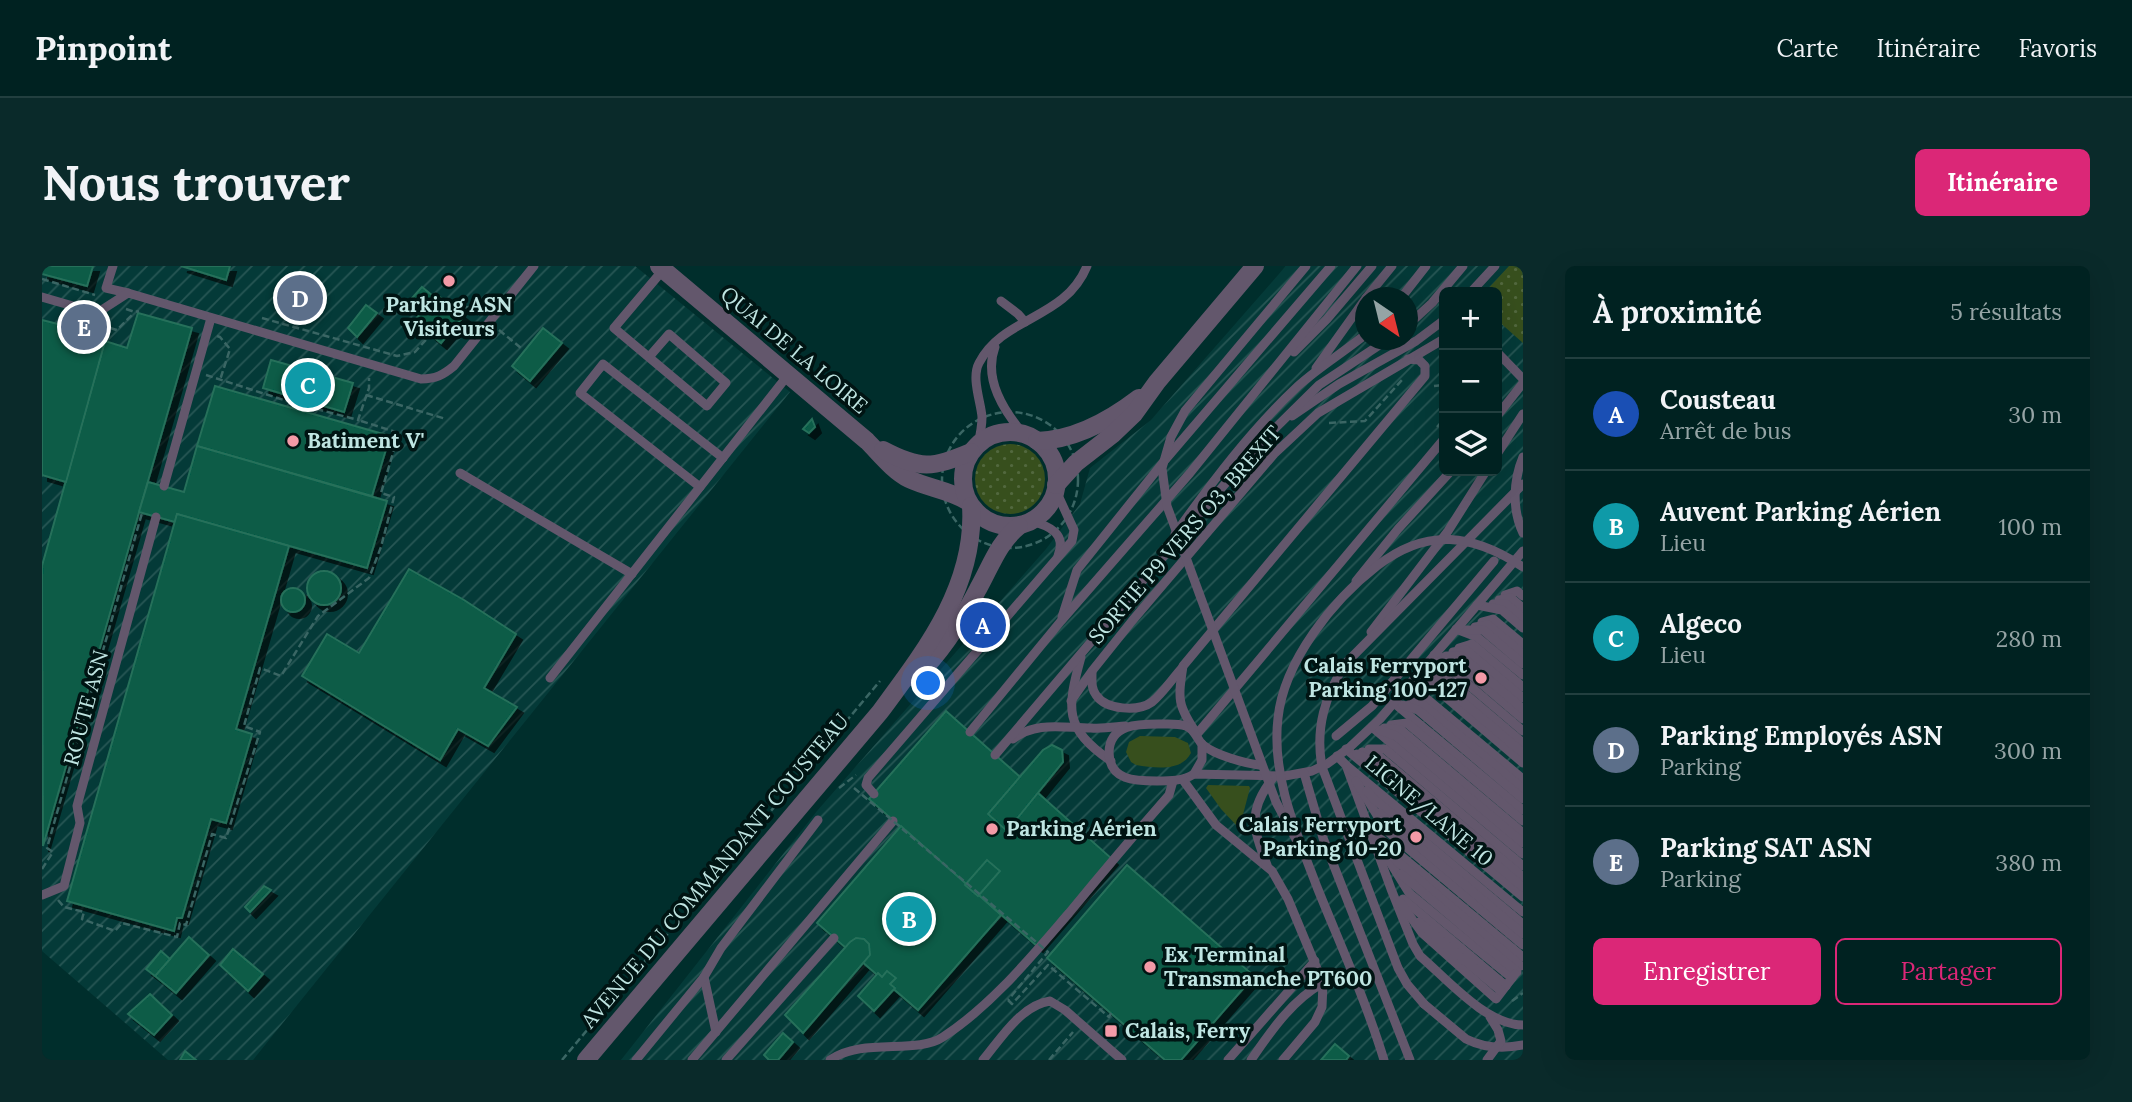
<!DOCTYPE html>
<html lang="fr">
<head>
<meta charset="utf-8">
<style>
	body { margin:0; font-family:Lora,serif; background:#0a2a2a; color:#f1f3f6 }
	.controls { position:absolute; right:21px; top:21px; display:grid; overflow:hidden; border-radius:10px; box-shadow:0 7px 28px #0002 }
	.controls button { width:63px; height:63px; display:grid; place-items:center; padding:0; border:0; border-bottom:2px solid #223f3f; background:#002221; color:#f1f3f6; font:35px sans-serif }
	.compass { position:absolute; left:1313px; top:21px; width:63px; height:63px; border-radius:50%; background:#002221; box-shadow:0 7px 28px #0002; rotate:145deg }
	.you { position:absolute; left:887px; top:418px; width:24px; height:24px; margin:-18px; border:5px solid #fff; border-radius:50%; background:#1a73e8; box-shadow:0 0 0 10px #1a73e833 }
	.badge { display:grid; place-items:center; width:46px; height:46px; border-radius:50%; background:#db2777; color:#fff; font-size:23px; font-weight:700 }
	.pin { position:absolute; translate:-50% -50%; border:4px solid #fff; box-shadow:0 2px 7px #0006 }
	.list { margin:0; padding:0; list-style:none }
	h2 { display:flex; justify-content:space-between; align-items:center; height:91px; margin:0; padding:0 28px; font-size:30px }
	h2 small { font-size:23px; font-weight:400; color:#95a4a5 }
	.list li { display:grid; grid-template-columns:46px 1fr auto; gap:21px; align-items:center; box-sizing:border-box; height:112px; padding:0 28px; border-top:2px solid #223f3f }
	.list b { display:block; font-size:26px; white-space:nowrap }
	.list p { margin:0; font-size:23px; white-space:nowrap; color:#95a4a5 }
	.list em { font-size:23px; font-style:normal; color:#95a4a5 }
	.actions { display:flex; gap:14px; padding:21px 28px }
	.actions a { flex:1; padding:16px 0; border:2px solid #db2777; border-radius:10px; text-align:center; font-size:24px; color:#db2777 }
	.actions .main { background:#db2777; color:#fff }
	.icon { flex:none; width:38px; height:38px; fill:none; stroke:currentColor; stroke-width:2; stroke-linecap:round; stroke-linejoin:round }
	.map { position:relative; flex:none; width:1481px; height:794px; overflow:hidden; border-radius:10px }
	header { display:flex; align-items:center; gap:42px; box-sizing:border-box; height:98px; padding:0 35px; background:#002221; border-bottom:2px solid #223f3f }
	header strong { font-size:33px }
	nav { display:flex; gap:38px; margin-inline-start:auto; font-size:24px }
	.intro { display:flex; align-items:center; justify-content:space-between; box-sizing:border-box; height:168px; padding:0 42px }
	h1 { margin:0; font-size:49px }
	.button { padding:18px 32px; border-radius:10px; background:#db2777; color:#fff; font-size:24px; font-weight:700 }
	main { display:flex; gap:42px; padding:0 42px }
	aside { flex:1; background:#002221; border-radius:10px; box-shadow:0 7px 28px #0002 }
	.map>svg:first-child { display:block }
</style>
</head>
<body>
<header>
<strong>Pinpoint</strong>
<nav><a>Carte</a><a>Itinéraire</a><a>Favoris</a></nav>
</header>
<div class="intro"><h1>Nous trouver</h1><a class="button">Itinéraire</a></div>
<main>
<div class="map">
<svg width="1481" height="794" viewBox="0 0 1481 794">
	<defs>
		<pattern id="industrial-furrows" width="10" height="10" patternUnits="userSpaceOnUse" patternTransform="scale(1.75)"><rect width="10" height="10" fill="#043a38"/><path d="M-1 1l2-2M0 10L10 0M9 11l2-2" fill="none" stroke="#275654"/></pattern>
		<pattern id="grass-dots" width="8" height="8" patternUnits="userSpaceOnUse" patternTransform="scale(1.75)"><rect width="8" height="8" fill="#374f1d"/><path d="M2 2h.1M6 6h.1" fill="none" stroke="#52683e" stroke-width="1.8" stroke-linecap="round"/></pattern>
		<filter id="shadow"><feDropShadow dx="6" dy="6" stdDeviation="0" flood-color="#0009"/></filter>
	</defs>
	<rect width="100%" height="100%" fill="#002e2c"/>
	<g fill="url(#industrial-furrows)" fill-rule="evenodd">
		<polygon points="0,0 593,0 748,126 211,794 126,794 0,685"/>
		<path d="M1244,0H1481V794H579L775,545L1004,283L1038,238L1048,202L1109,154ZM1402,26H1455V205H1402ZM1324,32H1366V74H1324Z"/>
	</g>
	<g fill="url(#grass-dots)">
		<polygon points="1467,0 1481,0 1481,77 1455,54 1455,26 1443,26"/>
		<circle cx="968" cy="213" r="35"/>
	</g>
	<g fill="#374f1d">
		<path d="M1098,470L1133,471L1146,477L1149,487C1139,506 1113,502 1094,499L1089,496L1084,486L1087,476Z"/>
		<polygon points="1166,519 1207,520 1208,522 1198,560 1195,560 1179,543 1164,522"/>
	</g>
	<g fill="#075b47" stroke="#26705a" stroke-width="2" filter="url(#shadow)">
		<polygon points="0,0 51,0 45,20 0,8"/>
		<polygon points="139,0 188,0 184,14"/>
		<polygon points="380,21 391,30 394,28 422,50 399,77 372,55 381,45 375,40 371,45 364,39"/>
		<polygon points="324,39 335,47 315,71 306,62"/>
		<polygon points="96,47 150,62 1,580 0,300 63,75 85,82"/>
		<polygon points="0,54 51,67 63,75 24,216 0,209"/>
		<polygon points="501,62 520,77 488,115 470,100"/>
		<polygon points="229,94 311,117 302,146 221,122"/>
		<polygon points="173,120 348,170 330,230 155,180"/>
		<polygon points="770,153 773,161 767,167 761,163"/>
		<polygon points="155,180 345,235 325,302 135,248 133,256 97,246 106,216 142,226"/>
		<polygon points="135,248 247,280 194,463 210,468 184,557 169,553 140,652 135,652 132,665 25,635"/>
		<polygon points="367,303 422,334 474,368 442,422 475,441 446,480 416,463 398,494 260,410 285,368 317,387"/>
		<circle cx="282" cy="322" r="17"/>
		<circle cx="251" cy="334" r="12"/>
		<polygon points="904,445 1070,593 995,680 827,533"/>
		<polygon points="1010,479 1020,484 1021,496 965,565 946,548 1001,484"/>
		<polygon points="859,560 959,649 876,744 775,657"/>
		<polygon points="945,594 958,605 936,630 923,619"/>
		<polygon points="1085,599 1212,710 1139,794 1123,794 1005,692"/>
		<polygon points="222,620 229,624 208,646 203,641"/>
		<polygon points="147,671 167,689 134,727 113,710"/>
		<polygon points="814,672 822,673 827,678 828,689 761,767 743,749 808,676"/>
		<polygon points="191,683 221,708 206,725 178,699"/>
		<polygon points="119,685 128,693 113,710 104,703"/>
		<polygon points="845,705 854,712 848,718 853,722 832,745 816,730 836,707 840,711"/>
		<polygon points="108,728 130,749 112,769 86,748"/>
		<polygon points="741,767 751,776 736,794 727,794 722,789"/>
		<polygon points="1293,778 1307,790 1304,794 1279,794"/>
		<polygon points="143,785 154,794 138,794"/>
	</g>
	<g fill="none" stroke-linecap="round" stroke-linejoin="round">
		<g stroke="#3a6664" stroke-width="2.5" stroke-dasharray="7 3.5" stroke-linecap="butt">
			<polyline points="0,13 53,29"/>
			<polyline points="412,42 427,41 438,49"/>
			<polyline points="84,43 93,46 97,45"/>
			<polyline points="220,52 355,90 373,86 389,68"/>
			<polyline points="58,59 75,64 92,47"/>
			<polyline points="457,64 479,82"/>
			<polyline points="175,70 178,71 188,83 178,114"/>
			<polyline points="164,109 248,136 316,154 327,122 327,112"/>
			<polyline points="1392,120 1402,119"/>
			<polyline points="324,129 404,153"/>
			<circle cx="968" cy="214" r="68"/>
			<polyline points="1287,157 1323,155 1360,114"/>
			<polyline points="1395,161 1402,153"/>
			<polyline points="797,522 814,509"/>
			<polyline points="0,603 11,586 5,582 100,247"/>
			<polyline points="16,634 22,641 42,646 40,653 73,665 80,657 135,671 138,657 144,659 170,568 184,572 218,466 202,460 218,402 239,410 276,350 327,312 339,281 352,231 339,227 357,167 316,154"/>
			<polyline points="1219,713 1231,724"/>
			<polyline points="966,734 970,738 1006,699 1067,751 1069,747"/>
			<polyline points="1470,735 1481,727"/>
			<polyline points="520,794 838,415"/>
			<polyline points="1007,794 1031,766"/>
		</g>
		<g stroke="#63576c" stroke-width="9">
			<polyline points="71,0 64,22 86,27"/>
			<polyline points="1429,26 1453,0"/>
			<path d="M0,31L55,47L86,27L379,113C394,113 401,109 412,100L492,0"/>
			<polyline points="1324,32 1350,0"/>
			<polyline points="1359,32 1384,0"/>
			<polyline points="959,35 976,48 983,56"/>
			<polyline points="1366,59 1390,37 1421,0"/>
			<path d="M953,81C941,113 962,145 982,169"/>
			<polyline points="1252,86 1285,53 1330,0"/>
			<polyline points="1455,86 1481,113"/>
			<polyline points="607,91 627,68 684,117 665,140 572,62 621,4"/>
			<path d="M1366,93L1377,94L1383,100V110L1141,400C1136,433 1135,439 1155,468L1402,173"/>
			<polyline points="1274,102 1324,32"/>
			<polyline points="1250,150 1297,118 1374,75 1402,54"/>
			<polyline points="1455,150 1481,117"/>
			<path d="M936,179C938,170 940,161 940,151C939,136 929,112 937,97C961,50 1023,54 1045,0"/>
			<polyline points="1455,188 1481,148"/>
			<polyline points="418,207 590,308"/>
			<polyline points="122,220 169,52"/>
			<polyline points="658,221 538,127 561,98 681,192"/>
			<path d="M989,255C1008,260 1025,268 1016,290"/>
			<path d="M1133,268C1170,216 1209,164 1256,120C1277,101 1302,86 1324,68"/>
			<polyline points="1314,315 1356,263 1409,205"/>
			<polyline points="1463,329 1475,325 1481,330"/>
			<polyline points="1457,334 1469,332 1481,342"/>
			<polyline points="1451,338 1464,338 1481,352"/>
			<polyline points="1435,339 1460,344 1481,362"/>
			<polyline points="1020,351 1035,304 1123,194 1289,0"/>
			<polyline points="1440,356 1451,353 1481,378"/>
			<polyline points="1433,361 1446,359 1481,388"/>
			<polyline points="1414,363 1435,371 1481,409"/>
			<polyline points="1423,364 1441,364 1481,398"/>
			<polyline points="1329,366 1406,265 1444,205"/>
			<polyline points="1417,382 1430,378 1481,421"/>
			<polyline points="1411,386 1424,384 1481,432"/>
			<polyline points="1392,389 1414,396 1481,453"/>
			<polyline points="1404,390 1419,390 1481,443"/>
			<path d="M1039,391C1025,442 1021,462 1069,495"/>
			<polyline points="1304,397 1481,218"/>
			<path d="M1050,407C1050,415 1049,422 1054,429C1064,444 1096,446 1110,436C1121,427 1130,413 1140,402"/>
			<polyline points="1394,407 1408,403 1481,465"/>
			<polyline points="1388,411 1402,410 1481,477"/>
			<polyline points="508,412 746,109"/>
			<polyline points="1372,413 1392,421 1481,497"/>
			<polyline points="1384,415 1397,416 1481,487"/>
			<polyline points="1029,435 1050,405 1090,355 1232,188 1276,147 1402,73"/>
			<polyline points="1371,435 1385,433 1481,513"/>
			<polyline points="1352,437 1481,544"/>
			<polyline points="1368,438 1381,439 1481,523"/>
			<polyline points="1361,439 1376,444 1481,533"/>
			<polyline points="1349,459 1365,457 1481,555"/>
			<polyline points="1330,461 1481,588"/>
			<polyline points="1342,462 1359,464 1481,567"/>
			<polyline points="1338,464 1354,470 1481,577"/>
			<polyline points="928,466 1019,355 1148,207 1315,0"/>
			<polyline points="1294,470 1330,440 1452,295"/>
			<path d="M971,473C994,455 1021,462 1049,462C1060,463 1072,461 1083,460"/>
			<polyline points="1304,483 1481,631"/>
			<polyline points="1327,483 1343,483 1481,600"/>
			<polyline points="1320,486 1337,490 1481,611"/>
			<polyline points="1315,488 1332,496 1481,621"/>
			<polyline points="953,489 1216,179 1277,119 1345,74"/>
			<path d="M1295,490L1304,499L1349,623L1371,678L1378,690C1405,713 1444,759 1481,759"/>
			<path d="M1217,499C1202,497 1173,489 1161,479C1154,473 1154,464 1144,460C1135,457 1126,458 1117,458C1096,458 1068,458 1067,486C1067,515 1094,515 1115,515C1128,515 1141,515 1152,508L1243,510L1270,505L1285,498L1308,481L1338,453L1481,285"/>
			<polyline points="1305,500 1481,646"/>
			<polyline points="1262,507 1281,572 1368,794"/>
			<polyline points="1152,508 1160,494 1160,478"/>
			<polyline points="1141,514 1174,559 1230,605 1246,633 1281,717 1280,741 1273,756 1241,794"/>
			<polyline points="1314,515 1344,564 1481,679"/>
			<polyline points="1325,525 1332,533 1481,658"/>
			<polyline points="832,528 824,519 826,512 1030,275 1032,264 1014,225"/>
			<polyline points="1337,547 1481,668"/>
			<polyline points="1329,565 1481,691"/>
			<polyline points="1338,580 1367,627 1470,712"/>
			<polyline points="1347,586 1356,596 1479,700"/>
			<path d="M1225,599C1211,563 1205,545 1231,512"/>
			<polyline points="1359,608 1475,706"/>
			<polyline points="0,629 22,620 38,557 35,540 114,251"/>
			<polyline points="1361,633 1464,720"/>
			<polyline points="1358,636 1380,667 1454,733 1473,708"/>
			<polyline points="1377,656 1459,725"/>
			<polyline points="662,711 674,766"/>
			<path d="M1382,738L1424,773C1442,782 1461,783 1481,779"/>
			<polyline points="594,794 662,711 679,682 776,554"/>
			<polyline points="650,794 851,555"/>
			<polyline points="684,794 792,672"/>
			<path d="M788,794C821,771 874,789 901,771C950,739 989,691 1027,647C1060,607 1093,568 1127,529L1131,515"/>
			<path d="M941,794C958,774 979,739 1008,735L1023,744L1080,794"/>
			<polyline points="1186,794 1273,695"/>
			<path d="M1209,794C1228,766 1251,733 1281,717"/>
			<polyline points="1445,794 1459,775 1456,764 1448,751"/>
		</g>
		<g stroke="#63576c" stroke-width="18">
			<path d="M617,0L825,175C838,188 851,205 867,213C886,222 907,224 925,235"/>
			<circle cx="968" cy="213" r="47"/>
			<path d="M995,175C1033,174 1067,155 1097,132"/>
			<path d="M841,184C879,204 890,202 929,186"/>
			<polyline points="1014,219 1034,197 1070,169 1092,148 1115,116 1213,0"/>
			<path d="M873,412C900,386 919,356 936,323C949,300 956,277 977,260"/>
			<path d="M544,794L838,446C883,385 934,320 929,240"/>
		</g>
		<polyline stroke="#3a6664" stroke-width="2.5" stroke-dasharray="7 3.5" stroke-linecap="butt" points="812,522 1006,686 966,734"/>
		<g stroke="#63576c" stroke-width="9">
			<path d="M1481,191C1471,215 1470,244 1481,267"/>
			<path d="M1304,397C1283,429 1273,462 1280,501L1356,702L1365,718L1382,738"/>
			<polyline points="1255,575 1234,536 1125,240 1120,202 1129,171 1143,145 1264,0"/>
			<path d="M1342,794C1324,735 1298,678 1275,621C1255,568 1229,510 1236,452C1242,395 1291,334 1335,300C1385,261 1431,268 1481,301"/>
		</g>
	</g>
	<g fill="#f39aa7" stroke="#001413" stroke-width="2.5">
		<circle cx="407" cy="15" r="7"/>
		<circle cx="251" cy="175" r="7"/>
		<circle cx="1439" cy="412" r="7"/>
		<circle cx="950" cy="563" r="7"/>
		<circle cx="1374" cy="571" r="7"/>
		<circle cx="1108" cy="701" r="7"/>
		<rect x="1062" y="758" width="14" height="14" rx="3.5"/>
	</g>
	<g text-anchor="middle" stroke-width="7" stroke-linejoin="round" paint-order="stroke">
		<g font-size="21" font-weight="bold" fill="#bfe5e2" stroke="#001413" text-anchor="start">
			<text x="407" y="46" text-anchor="middle">Parking ASN<tspan x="407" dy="24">Visiteurs</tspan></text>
			<text x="265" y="182">Batiment V'</text>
			<text x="1425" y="407" text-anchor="end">Calais Ferryport<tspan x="1425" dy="24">Parking 100-127</tspan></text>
			<text x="1360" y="566" text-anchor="end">Calais Ferryport<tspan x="1360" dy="24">Parking 10-20</tspan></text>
			<text x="964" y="570">Parking Aérien</text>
			<text x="1122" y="696">Ex Terminal<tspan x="1122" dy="24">Transmanche PT600</tspan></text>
			<text x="1083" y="772">Calais, Ferry</text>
		</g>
		<g font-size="21" fill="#bfe5e2" stroke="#001413">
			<text transform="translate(752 84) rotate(40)" y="7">QUAI DE LA LOIRE</text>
			<text transform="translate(1143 269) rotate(-49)" y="7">SORTIE P9 VERS O3, BREXIT</text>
			<text transform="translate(44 442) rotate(-75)" y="7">ROUTE ASN</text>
			<text transform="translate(1387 545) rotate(40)" y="7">LIGNE/LANE 10</text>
			<text transform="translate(673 605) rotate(-50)" y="7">AVENUE DU COMMANDANT COUSTEAU</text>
		</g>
	</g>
</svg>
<div class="controls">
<button>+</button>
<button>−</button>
<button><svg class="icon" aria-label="layers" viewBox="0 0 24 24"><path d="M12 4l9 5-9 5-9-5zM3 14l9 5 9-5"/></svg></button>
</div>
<svg class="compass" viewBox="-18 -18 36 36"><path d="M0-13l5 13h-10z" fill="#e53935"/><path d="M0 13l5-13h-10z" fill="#95a4a5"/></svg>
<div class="you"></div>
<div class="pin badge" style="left:941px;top:359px;background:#1a4fb4">A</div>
<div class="pin badge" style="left:867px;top:653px;background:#0f9aa8">B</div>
<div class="pin badge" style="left:266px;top:119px;background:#0f9aa8">C</div>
<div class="pin badge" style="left:258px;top:32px;background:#5c6f8a">D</div>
<div class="pin badge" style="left:42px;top:61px;background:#5c6f8a">E</div>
</div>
<aside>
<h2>À proximité<small>5 résultats</small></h2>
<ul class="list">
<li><span class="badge" style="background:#1a4fb4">A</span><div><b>Cousteau</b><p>Arrêt de bus</p></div><em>30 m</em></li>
<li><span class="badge" style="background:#0f9aa8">B</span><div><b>Auvent Parking Aérien</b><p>Lieu</p></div><em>100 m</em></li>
<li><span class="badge" style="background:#0f9aa8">C</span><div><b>Algeco</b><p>Lieu</p></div><em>280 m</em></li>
<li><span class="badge" style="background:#5c6f8a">D</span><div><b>Parking Employés ASN</b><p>Parking</p></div><em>300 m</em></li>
<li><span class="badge" style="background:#5c6f8a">E</span><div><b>Parking SAT ASN</b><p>Parking</p></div><em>380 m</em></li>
</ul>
<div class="actions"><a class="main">Enregistrer</a><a>Partager</a></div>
</aside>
</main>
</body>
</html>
